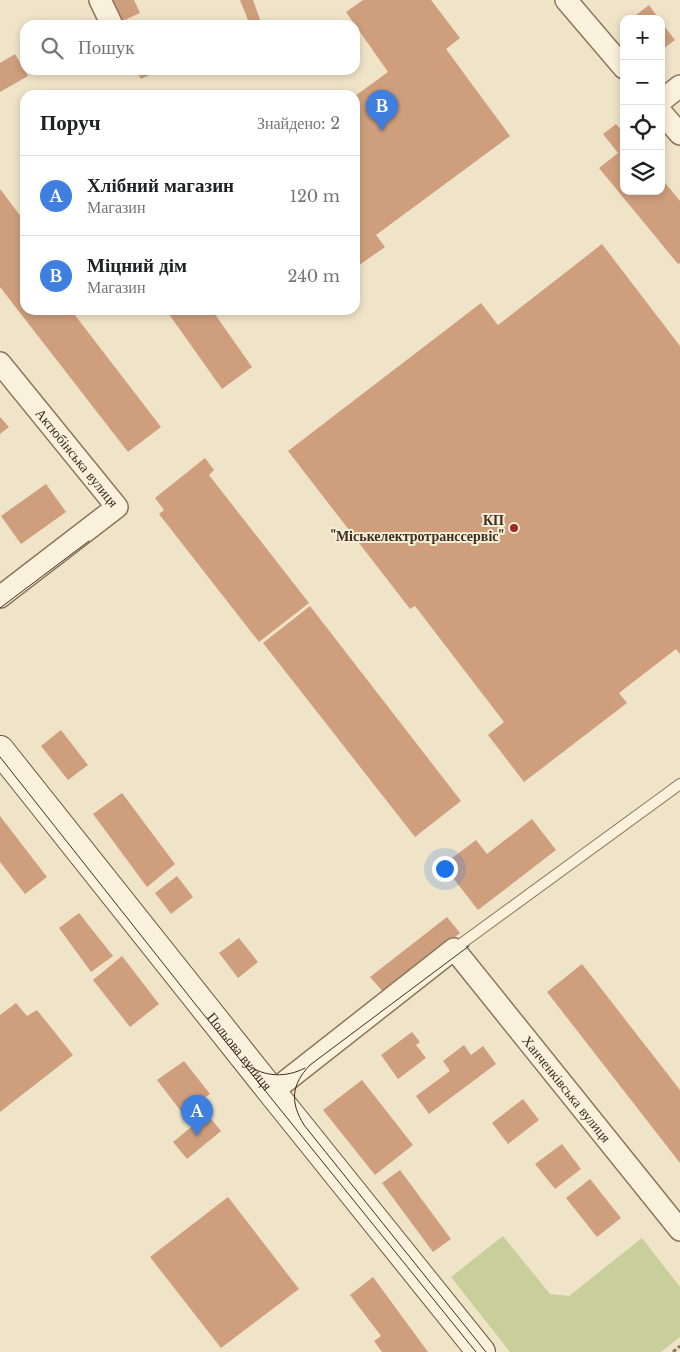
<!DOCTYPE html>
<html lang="uk">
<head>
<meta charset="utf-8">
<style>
	body { margin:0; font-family:"Libre Baskerville",serif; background:#f2f2f2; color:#202124 }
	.controls { position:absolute; right:15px; top:15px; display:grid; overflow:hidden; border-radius:10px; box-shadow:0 2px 8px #0003 }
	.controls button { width:45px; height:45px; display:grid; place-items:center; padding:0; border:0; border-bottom:1px solid #e0e0e0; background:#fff; color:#202124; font:25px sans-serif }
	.you { position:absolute; left:444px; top:868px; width:18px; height:18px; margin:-12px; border:4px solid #fff; border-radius:50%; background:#1a73e8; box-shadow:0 0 0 8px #1a73e833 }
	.badge { display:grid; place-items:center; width:32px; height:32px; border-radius:50%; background:#1a73e8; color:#fff; font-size:16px; font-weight:700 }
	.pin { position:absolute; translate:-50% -41px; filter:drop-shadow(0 1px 2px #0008) }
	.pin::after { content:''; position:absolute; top:26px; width:18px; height:15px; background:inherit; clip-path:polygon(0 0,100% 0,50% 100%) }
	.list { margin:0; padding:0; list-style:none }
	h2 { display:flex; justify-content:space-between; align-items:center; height:65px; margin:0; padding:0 20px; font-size:21px }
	h2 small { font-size:16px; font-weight:400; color:#757577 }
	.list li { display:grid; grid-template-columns:32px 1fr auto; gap:15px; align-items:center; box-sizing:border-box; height:80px; padding:0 20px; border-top:1px solid #e0e0e0 }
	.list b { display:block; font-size:19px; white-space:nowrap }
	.list p { margin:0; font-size:16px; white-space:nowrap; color:#757577 }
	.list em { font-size:16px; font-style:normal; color:#757577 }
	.icon { flex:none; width:28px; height:28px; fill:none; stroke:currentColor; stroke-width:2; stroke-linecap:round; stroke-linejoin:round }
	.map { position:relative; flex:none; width:680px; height:1352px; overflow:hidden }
	.search { position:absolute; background:#fff; box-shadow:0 2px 8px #0003; left:20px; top:20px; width:340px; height:55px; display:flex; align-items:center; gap:12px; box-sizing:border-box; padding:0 18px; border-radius:15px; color:#757577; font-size:19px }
	.panel { position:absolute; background:#fff; box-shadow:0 2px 8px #0003; left:20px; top:90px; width:340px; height:225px; border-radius:15px }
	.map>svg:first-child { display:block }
</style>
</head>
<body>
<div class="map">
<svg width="680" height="1352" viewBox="0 0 680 1352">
	<rect width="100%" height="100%" fill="#f0e4c8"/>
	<polygon fill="#c9cf9b" points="503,1236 550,1294 569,1296 642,1238 680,1287 680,1337 661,1352 510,1352 451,1277"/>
	<g fill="#cf9f7d">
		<polygon points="107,0 134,0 140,13 118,23"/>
		<polygon points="240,0 253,0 262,25 250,25"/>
		<polygon points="363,0 431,0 460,38 446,49 510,136 376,235 385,247 355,268 355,96 388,72 346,12"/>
		<polygon points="649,5 659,19 631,19"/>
		<polygon points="661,22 675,40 661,50"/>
		<polygon points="15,54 28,76 0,92 0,63"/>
		<polygon points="136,70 159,70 141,79"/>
		<polygon points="616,124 624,133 624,191 661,191 661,178 680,201 680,263 678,264 599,168 618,153 603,134"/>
		<polygon points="0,189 25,222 25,310 71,310 161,427 128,452 0,287"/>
		<polygon points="602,244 680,346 680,654 676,649 619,693 627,703 524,782 488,735 504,722 415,606 410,609 288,451 481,303 498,325"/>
		<polygon points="166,310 212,310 252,367 222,389"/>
		<polygon points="0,417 9,427 0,434"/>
		<polygon points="205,458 214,470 209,475 309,603 259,642 159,514 164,510 155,498"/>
		<polygon points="46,484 66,512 21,544 1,516"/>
		<polygon points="310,606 461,801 415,837 263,643"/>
		<polygon points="61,730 88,765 68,780 41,746"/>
		<polygon points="122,793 175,864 147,887 93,814"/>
		<polygon points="0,816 47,877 25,894 0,862"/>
		<polygon points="532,819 556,850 478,910 443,865 476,840 487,854"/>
		<polygon points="177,876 193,897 171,914 155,893"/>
		<polygon points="79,913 113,956 91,972 59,928"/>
		<polygon points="447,917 460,933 385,994 370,977"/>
		<polygon points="239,938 258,962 238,978 219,953"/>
		<polygon points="122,956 159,1004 130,1027 93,980"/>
		<polygon points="582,964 680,1090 680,1163 547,992"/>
		<polygon points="16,1003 27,1016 37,1010 73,1055 0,1112 0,1015"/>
		<polygon points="412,1032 420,1042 416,1045 426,1058 398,1079 381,1055"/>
		<polygon points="464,1045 471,1055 483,1046 496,1064 429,1114 416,1096 450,1071 443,1061"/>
		<polygon points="184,1061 210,1094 183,1114 157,1080"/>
		<polygon points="362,1080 413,1145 375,1175 323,1110"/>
		<polygon points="523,1099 539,1120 508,1144 492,1123"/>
		<polygon points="207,1114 221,1131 187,1159 173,1142"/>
		<polygon points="562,1144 581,1169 555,1189 535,1164"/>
		<polygon points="400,1170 451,1239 433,1252 382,1183"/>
		<polygon points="590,1179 621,1218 597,1237 566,1198"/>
		<polygon points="228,1197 299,1289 221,1348 150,1257"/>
		<polygon points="373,1277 428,1352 382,1352 374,1341 381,1336 350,1295"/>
	</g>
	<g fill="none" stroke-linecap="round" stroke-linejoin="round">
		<g stroke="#8d765c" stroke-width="12">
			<polyline id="service" points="454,949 680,784"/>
		</g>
		<g stroke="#8d765c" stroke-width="24">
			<g id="minor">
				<polyline points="100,0 112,25"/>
				<polyline points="566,0 624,68"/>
				<polyline points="661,101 680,86"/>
				<polyline points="661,112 680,134"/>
				<path id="s1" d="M0,363L117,507L0,597"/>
				<path id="s2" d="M272,1092L454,949L680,1230"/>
			</g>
		</g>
		<g stroke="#6f573f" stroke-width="30">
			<g id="secondary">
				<path id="s3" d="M0,750L272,1092L481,1352"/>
			</g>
		</g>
		<polyline stroke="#8d765c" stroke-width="3" stroke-dasharray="4 2.5" stroke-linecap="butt" points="673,1352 680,1346"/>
		<use href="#service" stroke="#faf1dc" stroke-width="10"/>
		<use href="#minor" stroke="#faf1dc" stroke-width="21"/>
		<use href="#secondary" stroke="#faf1dc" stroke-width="28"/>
		<g stroke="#3d2e20" stroke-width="1">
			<polyline points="0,608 89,541"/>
			<polyline points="0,757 196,1005 476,1352"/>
			<path d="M469,946L310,1065C291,1085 290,1102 304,1125L486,1352"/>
			<path d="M247,1065C265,1077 286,1078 305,1068"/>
		</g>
	</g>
	<circle fill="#9e2a2b" stroke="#f7eed8" stroke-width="2" cx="514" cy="528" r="5"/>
	<g text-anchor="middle" stroke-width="4" stroke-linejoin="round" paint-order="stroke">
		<g font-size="14" fill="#3d2e20" stroke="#f7eed8">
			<text dy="5" stroke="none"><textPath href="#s1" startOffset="122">Актюбінська вулиця</textPath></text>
			<text dy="5" stroke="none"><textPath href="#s3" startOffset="385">Польова вулиця</textPath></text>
			<text dy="5" stroke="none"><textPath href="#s2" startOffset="411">Ханченківська вулиця</textPath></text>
		</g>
		<g font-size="14" font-weight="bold" fill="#3d2e20" stroke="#f7eed8" text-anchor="end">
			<text x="504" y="525">КП<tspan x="504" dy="16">"Міськелектротранссервіс"</tspan></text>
		</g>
	</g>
</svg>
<div class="controls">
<button>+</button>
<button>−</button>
<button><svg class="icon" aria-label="locate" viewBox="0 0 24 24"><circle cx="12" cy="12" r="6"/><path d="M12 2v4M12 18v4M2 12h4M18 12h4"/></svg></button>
<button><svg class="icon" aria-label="layers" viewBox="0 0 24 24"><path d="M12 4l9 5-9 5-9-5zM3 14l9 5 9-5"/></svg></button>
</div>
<div class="you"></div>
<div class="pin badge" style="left:197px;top:1136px;background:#3f7fe0">A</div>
<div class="pin badge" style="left:382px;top:131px;background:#3f7fe0">B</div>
<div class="search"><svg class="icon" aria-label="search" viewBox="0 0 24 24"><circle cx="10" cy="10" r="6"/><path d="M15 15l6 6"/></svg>Пошук</div>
<section class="panel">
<h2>Поруч<small>Знайдено: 2</small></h2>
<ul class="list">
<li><span class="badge" style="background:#3f7fe0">A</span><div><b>Хлібний магазин</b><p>Магазин</p></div><em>120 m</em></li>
<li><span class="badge" style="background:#3f7fe0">B</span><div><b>Міцний дім</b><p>Магазин</p></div><em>240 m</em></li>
</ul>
</section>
</div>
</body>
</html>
